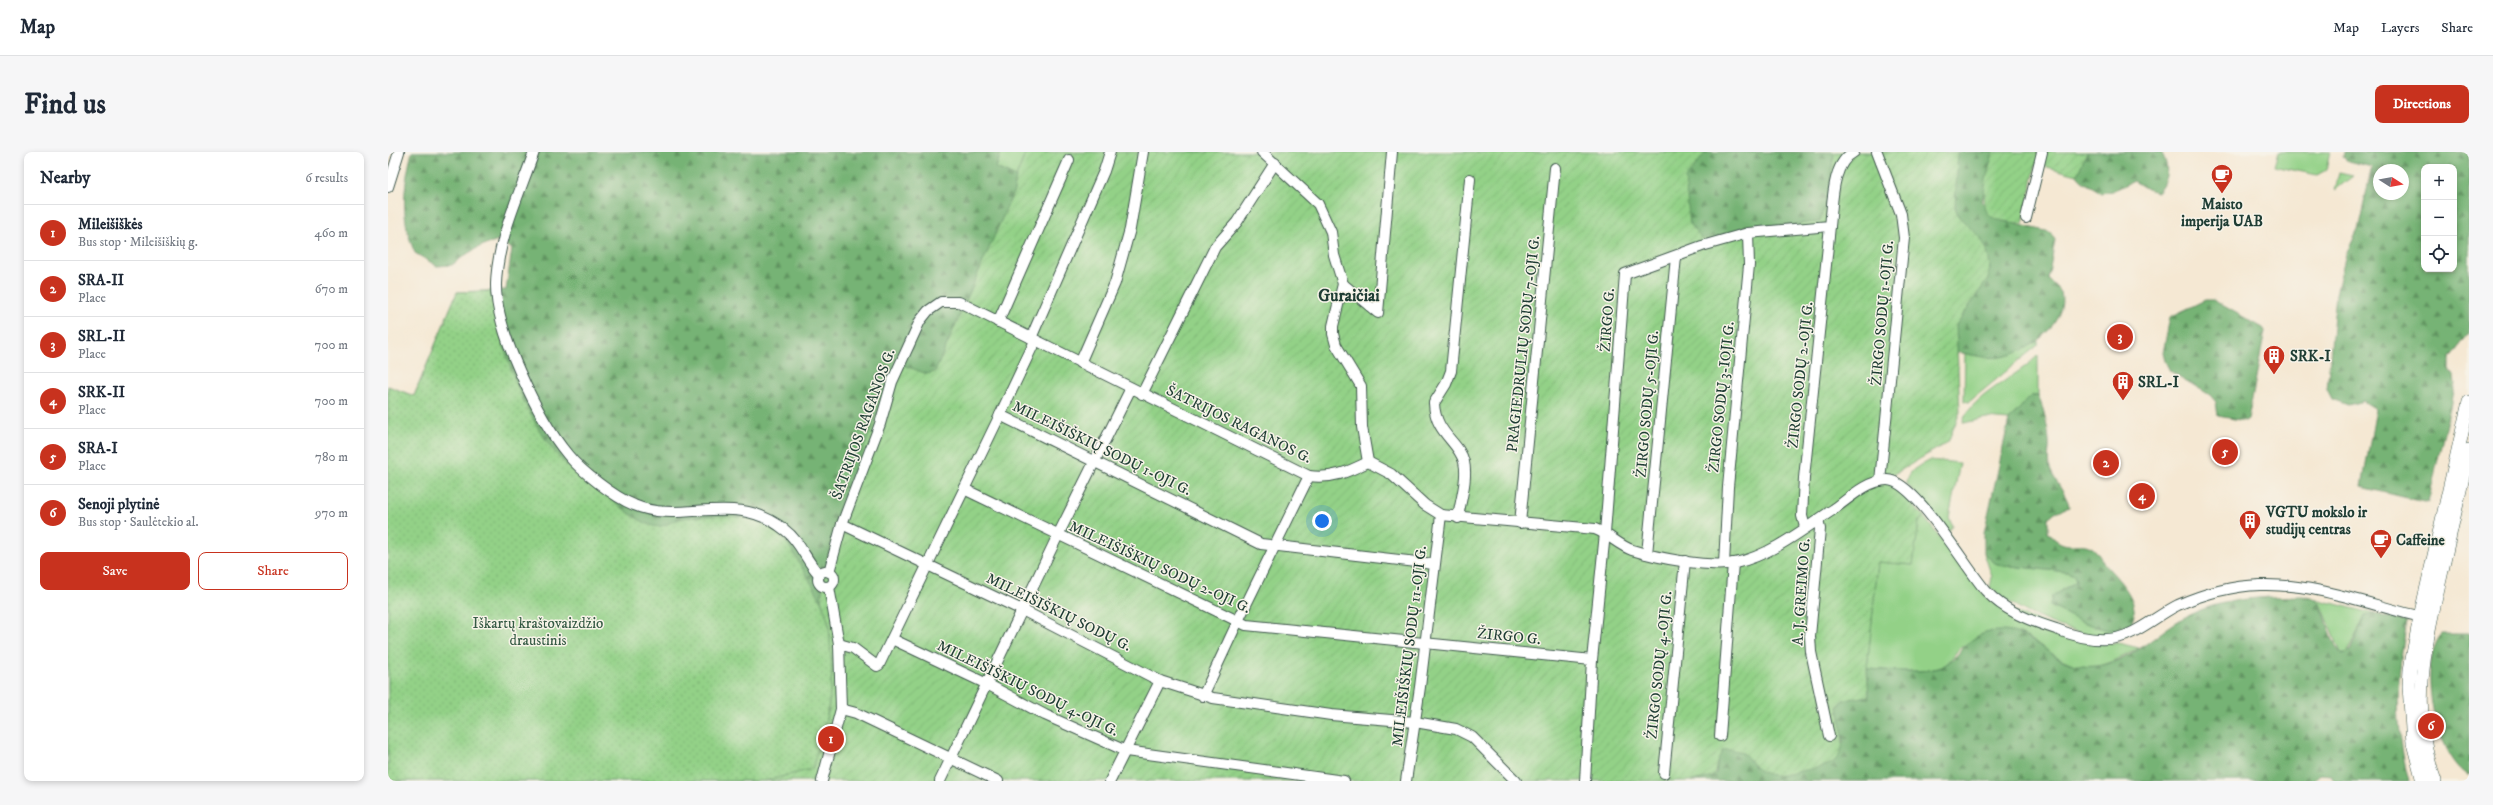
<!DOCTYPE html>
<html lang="en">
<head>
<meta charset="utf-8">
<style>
	body { margin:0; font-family:"IM FELL DW Pica",serif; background:#f6f6f7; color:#1f2937 }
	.controls { position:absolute; right:12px; top:12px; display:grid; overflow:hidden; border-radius:8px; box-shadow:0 2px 6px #0003 }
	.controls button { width:36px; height:36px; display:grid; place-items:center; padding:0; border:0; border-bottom:1px solid #e0e1e3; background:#fff; color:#1f2937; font:20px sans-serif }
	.compass { position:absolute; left:1985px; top:12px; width:36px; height:36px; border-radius:50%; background:#fff; box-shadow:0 2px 6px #0003; rotate:101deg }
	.you { position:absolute; left:934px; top:369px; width:14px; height:14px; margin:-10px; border:3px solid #fff; border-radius:50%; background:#1a73e8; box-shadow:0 0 0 6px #1a73e833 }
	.badge { display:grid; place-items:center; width:26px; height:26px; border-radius:50%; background:#c8321e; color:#fff; font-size:13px; font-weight:700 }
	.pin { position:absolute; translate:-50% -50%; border:2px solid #fff; box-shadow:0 1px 4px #0006 }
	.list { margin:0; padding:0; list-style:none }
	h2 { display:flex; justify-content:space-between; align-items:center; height:52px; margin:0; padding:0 16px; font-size:17px }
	h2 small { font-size:13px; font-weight:400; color:#747a83 }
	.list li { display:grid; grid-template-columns:26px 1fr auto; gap:12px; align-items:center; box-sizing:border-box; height:56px; padding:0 16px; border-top:1px solid #e0e1e3 }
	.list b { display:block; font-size:15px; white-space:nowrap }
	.list p { margin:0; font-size:13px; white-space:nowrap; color:#747a83 }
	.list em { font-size:13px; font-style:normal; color:#747a83 }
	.actions { display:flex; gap:8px; padding:12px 16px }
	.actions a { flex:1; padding:9px 0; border:1px solid #c8321e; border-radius:8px; text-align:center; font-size:14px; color:#c8321e }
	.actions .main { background:#c8321e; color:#fff }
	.icon { flex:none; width:22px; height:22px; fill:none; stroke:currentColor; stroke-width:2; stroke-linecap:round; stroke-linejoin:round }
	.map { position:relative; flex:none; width:2081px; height:629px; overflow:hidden; border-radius:8px }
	header { display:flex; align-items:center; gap:24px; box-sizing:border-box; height:56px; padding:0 20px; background:#fff; border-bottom:1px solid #e0e1e3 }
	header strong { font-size:19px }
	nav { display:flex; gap:22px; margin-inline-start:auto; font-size:14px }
	.intro { display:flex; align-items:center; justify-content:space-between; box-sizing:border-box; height:96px; padding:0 24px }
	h1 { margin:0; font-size:28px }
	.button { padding:10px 18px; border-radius:8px; background:#c8321e; color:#fff; font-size:14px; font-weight:700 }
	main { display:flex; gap:24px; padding:0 24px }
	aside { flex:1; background:#fff; border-radius:8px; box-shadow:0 2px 6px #0003 }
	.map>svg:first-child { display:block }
</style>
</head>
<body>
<header>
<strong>Map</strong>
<nav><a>Map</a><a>Layers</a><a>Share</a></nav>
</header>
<div class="intro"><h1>Find us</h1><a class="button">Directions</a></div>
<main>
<aside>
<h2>Nearby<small>6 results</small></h2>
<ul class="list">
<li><span class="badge">1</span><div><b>Mileišiškės</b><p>Bus stop · Mileišiškių g.</p></div><em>460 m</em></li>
<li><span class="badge">2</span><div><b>SRA-II</b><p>Place</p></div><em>670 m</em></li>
<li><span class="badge">3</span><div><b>SRL-II</b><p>Place</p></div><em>700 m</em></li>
<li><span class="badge">4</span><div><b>SRK-II</b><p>Place</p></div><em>700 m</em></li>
<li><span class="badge">5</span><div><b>SRA-I</b><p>Place</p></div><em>780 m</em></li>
<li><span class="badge">6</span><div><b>Senoji plytinė</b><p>Bus stop · Saulėtekio al.</p></div><em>970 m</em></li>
</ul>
<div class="actions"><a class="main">Save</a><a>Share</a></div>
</aside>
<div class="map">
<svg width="2081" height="629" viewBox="0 0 2081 629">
	<defs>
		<pattern id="forest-firs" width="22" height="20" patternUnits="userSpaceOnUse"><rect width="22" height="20" fill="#76b374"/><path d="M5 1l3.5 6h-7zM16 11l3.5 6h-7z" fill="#609360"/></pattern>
		<pattern id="park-dots" width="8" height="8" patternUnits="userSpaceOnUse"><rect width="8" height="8" fill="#93d187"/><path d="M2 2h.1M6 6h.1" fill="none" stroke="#7eb475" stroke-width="1.8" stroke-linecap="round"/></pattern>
		<pattern id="garden-furrows" width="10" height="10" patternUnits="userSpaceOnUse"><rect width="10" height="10" fill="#93d187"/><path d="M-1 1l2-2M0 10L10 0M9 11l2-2" fill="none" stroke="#7eb475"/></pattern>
	</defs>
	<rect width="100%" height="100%" fill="#f7f3e8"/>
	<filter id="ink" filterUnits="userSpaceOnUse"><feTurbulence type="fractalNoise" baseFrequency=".025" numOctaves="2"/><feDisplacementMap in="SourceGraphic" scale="8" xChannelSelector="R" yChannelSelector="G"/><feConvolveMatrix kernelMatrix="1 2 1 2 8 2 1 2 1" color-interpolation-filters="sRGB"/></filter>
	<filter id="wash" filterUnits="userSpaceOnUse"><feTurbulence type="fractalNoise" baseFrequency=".012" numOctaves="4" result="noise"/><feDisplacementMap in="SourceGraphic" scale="16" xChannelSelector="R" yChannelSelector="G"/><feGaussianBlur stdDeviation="0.9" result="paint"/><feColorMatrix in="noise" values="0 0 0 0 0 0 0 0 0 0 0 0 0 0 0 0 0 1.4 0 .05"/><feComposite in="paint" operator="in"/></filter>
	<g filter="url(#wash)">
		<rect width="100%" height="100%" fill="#f5e8d3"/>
		<g fill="#93d187" stroke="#59875e">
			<polygon points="613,0 638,0 628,25 608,16"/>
			<polygon points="1890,0 1942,0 1938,18 1929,23 1886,14"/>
			<polygon points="1951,21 1965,24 1947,38"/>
			<path d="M1650,189V193L1581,250L1576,249L1577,201C1605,207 1625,203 1650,189Z"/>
			<path d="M1650,203V244H1643L1621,268L1598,266L1576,271L1575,269C1585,242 1630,225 1650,203Z"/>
			<path d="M1542,308L1572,311L1561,365L1564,374L1560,379L1519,332C1519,318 1531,314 1542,308Z"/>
			<path d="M1536,365L1593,439L1606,452L1706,491H1730L1751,496C1711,519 1694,523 1654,495C1647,490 1636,482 1627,482C1623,482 1578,493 1574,495C1566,500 1563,511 1555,514C1533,523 1502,518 1479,517L1490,410L1525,413L1531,369Z"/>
			<path d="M1596,401L1607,411L1613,413L1679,420L1687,423L1688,430L1673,438L1719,478L1741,475C1736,478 1730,482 1724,483C1693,489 1625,457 1602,436L1604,425Z"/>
			<polygon points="1928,447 1987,462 1977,465 1959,501 1953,501 1934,454"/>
		</g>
		<g fill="url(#forest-firs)" stroke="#4a7854" fill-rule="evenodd">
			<path d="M24,0H613L608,16L628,25L626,39L547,220L539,222L510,211L449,363L433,447L377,629H0V234L26,244L69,140L118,138L124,97L112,88C93,92 79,101 64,113L49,114L27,101C12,67 15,35 24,0Z"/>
			<path d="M1318,0H1446C1444,18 1443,62 1427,72L1372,75L1314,88L1302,73L1296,27Z"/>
			<path d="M1570,0H1605L1594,49L1607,67L1662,80L1667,88L1660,127L1673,140C1680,169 1645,198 1618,204C1602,208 1585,203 1569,200L1568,173L1600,127L1581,76L1571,65L1567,55Z"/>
			<path d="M1699,0H1773C1782,15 1780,27 1769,40L1759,37L1746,29L1724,39L1713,41C1706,34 1694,32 1689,23Z"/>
			<path d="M1956,0H2081V181L2062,207V218L2066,224L2067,232L2040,351L1974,335L1988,257L1975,249L1960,253L1944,247L1939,237L1948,142L1958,102L1970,78L1984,15L1960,9L1955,5ZM2036,15H2066V117H2036ZM1991,18H2015V42H1991Z"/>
			<polygon points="1817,148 1825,148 1875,176 1877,179 1860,267 1857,269 1830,264 1828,250 1822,243 1782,219 1777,209 1775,201 1782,165"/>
			<path d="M1643,244H1650C1656,257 1660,275 1661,289C1662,297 1659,306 1661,314C1665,328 1681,345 1681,355L1667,360L1660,366V380C1679,404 1691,385 1706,397C1710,400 1712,406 1715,410C1729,427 1758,451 1741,475L1719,478L1694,470L1662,454L1664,444L1688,430L1686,423L1679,420L1613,413L1607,411L1596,401V381L1621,268Z"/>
			<path d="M1915,444L1928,447C1940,461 1941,492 1955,502L1962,499L1977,464L1987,462L2019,470C2008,527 2006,572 2021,629H1947L1943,623L1932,622L1926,629H1303L1328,621L1330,606L1335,597C1351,597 1359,601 1366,615L1456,590L1450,556L1455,548L1481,544L1479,517C1498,518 1542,523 1557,513C1578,499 1580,480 1611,479C1656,477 1666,530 1726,510C1748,503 1768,483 1787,471C1826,446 1870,445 1915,444Z"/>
			<path d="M2054,482H2081V624C2047,607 2028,510 2054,482Z"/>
		</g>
		<path fill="url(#park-dots)" stroke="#59875e" d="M104,139C113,195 131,255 167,300C180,317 200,329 217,342C231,353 245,366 262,373C273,378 281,370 291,367C310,363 333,363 352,365C387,370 398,386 413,414C424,432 437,451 441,473C449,521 440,572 424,618L377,629H0V234L26,244L69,140Z"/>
		<g fill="url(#garden-furrows)" stroke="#59875e">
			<path d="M638,0H1318L1297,27L1302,73L1314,87L1372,75L1431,70L1440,46L1446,0H1570L1567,55L1571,65L1593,86L1599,98L1602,113L1600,127L1568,173L1572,260L1560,290L1500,326L1536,365L1531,369L1525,413L1490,410L1479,517L1481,544L1455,548L1450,555C1453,574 1463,603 1440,613C1432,616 1422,617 1413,619C1402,622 1389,626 1377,621C1356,613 1366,596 1335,598C1320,622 1339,623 1303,629H377L424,617L440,560L444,522L441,472L433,447L443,386L449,363L510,211L539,222L547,220L626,39L628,25Z"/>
			<path d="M1605,0H1699L1689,23L1648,12L1635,72C1627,70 1615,70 1607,67C1586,57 1601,18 1605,0Z"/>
		</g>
	</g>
	<g filter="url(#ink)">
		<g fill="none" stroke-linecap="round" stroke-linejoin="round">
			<g stroke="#3f574c" stroke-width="12">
				<g id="minor">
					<path d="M146,0C132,41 109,88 108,132C107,178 150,267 180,303C193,319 226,345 246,353C295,374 346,337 397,378C412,389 418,409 431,422"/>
					<polyline points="874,0 930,52 943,80 946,103 955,132 945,174 945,182 948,193 973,234 974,275 980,310"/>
					<polyline points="1489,0 1513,62 1516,86 1492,329"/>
					<polyline points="0,35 11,0"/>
					<polyline points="1638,66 1654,0"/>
					<polyline points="955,132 990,161 1004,0"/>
					<polyline points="610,170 681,8"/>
					<polyline points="643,186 716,19 722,0"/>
					<polyline points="692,211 727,131 742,77 755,0"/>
					<polyline points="754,242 827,95 849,70 887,11"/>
					<polyline points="612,263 647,189"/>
					<polyline points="576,337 858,473 1204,508"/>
					<path d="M1070,366C1072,350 1080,327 1076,310C1071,289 1047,282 1046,251L1058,232L1063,219L1082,27"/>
					<polyline points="1430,368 1432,377 1422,484 1423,500 1441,584"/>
					<polyline points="1132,371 1167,16"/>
					<polyline points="454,372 634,458 772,529 722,629"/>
					<polyline points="1417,375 1414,364 1416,326 1442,74"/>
					<polyline points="1259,402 1288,105"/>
					<polyline points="1336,412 1340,335 1361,113 1360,81"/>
					<circle cx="438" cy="427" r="8"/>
					<path d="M441,420L454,372L492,272L504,230L532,169L540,159L553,150H571L921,324C944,327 960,320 980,310L1003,322L1037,353L1053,363L1207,377C1221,382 1230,393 1244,398C1269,406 1321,416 1347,411C1382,404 1416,377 1446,357C1460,347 1480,328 1499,328C1527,328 1579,418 1598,439C1616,459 1643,469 1668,477C1693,487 1721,493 1745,480C1761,472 1774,461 1790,453C1815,442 1845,434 1872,433C1929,431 1984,454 2038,466"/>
					<polyline points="504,487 599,532 657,563 738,599 956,629"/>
					<polyline points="451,492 465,496 489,514 491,513 612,263 873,392 1046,412"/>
					<polyline points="772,529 825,546 943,563 1027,570 1068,577 1084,585 1128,629"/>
					<polyline points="815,544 849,471 921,324"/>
					<polyline points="453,557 468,561 610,629"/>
					<polyline points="1332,584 1345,411"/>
					<polyline points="1276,621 1297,409"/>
					<polyline points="434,629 453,557 451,492 441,435"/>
					<polyline points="552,629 670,383 743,236"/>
					<polyline points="1018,629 1032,535 1053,363"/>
					<path d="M1197,629L1204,508L1217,381L1237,122L1314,94L1360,81L1442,74C1445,51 1443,12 1466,0"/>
				</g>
			</g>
			<g stroke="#3f574c" stroke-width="14">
				<g id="major">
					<polyline points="2035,629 2025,591 2021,534 2022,518 2032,465 2081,250"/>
					<path d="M2047,629C2021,559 2037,492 2053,423C2062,381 2072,339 2081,298"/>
				</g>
			</g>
			<use href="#minor" stroke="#fff" stroke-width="10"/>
			<use href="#major" stroke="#fff" stroke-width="13"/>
		</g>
	</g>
	<defs>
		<g id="cafe-pin" transform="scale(1.15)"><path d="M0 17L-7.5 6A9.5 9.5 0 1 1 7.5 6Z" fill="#c8321e" stroke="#f7f3e8"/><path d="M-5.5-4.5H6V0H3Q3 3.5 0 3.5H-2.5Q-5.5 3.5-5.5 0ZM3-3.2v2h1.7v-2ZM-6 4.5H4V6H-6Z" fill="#fff"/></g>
		<g id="building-pin" transform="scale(1.15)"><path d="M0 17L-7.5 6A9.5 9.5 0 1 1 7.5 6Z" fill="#c8321e" stroke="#f7f3e8"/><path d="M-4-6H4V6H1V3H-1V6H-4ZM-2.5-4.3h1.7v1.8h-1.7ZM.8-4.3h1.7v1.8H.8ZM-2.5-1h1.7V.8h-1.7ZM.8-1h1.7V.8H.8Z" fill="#fff"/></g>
	</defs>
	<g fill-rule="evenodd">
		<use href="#cafe-pin" x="1834" y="23"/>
		<use href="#building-pin" x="1886" y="204"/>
		<use href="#building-pin" x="1735" y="230"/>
		<use href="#building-pin" x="1862" y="369"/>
		<use href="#cafe-pin" x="1993" y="388"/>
	</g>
	<g text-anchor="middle" stroke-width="3" stroke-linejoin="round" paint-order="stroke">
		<g font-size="15" font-weight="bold" fill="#1f3d34" stroke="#f7f3e8" text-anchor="start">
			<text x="1834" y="57" text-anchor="middle">Maisto<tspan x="1834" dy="17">imperija UAB</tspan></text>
			<text x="1902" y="209">SRK-I</text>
			<text x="1750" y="235">SRL-I</text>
			<text x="1878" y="365">VGTU mokslo ir<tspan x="1878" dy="17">studijų centras</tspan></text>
			<text x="2008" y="393">Caffeine</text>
		</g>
		<g font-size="15" fill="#1f3d34" stroke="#f7f3e8">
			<text transform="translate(1494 161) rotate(-85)" y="5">ŽIRGO SODŲ 1-OJI G.</text>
			<text transform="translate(1219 168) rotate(-86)" y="5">ŽIRGO G.</text>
			<text transform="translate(1135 192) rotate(-84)" y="5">PRAGIEDRULIŲ SODŲ 7-OJI G.</text>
			<text transform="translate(1412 223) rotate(-84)" y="5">ŽIRGO SODŲ 2-OJI G.</text>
			<text transform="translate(1333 245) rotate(-84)" y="5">ŽIRGO SODŲ 3-IOJI G.</text>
			<text transform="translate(1259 252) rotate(-85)" y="5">ŽIRGO SODŲ 5-OJI G.</text>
			<text transform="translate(475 272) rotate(-70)" y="5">ŠATRIJOS RAGANOS G.</text>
			<text transform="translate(851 272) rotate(26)" y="5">ŠATRIJOS RAGANOS G.</text>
			<text transform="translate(714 296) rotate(26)" y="5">MILEIŠIŠKIŲ SODŲ 1-OJI G.</text>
			<text transform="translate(772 415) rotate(25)" y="5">MILEIŠIŠKIŲ SODŲ 2-OJI G.</text>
			<text transform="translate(1413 440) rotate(-86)" y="5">A. J. GREIMO G.</text>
			<text transform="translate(671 460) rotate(26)" y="5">MILEIŠIŠKIŲ SODŲ G.</text>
			<text transform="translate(1121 484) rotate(6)" y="5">ŽIRGO G.</text>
			<text transform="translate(1021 494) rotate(-83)" y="5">MILEIŠIŠKIŲ SODŲ 11-OJI G.</text>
			<text transform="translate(1271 513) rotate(-84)" y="5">ŽIRGO SODŲ 4-OJI G.</text>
			<text transform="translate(640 536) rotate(26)" y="5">MILEIŠIŠKIŲ SODŲ 4-OJI G.</text>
		</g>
		<g font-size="15" fill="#365b45" stroke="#f7f3e8">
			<text x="150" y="476">Iškartų kraštovaizdžio<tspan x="150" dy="17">draustinis</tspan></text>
		</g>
		<g font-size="17" font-weight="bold" fill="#1f3d34" stroke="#f7f3e8">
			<text x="961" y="149">Guraičiai</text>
		</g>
	</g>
</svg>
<div class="controls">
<button>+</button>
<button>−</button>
<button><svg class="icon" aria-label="locate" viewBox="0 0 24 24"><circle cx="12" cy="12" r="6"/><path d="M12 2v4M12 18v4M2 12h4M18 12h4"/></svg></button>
</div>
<svg class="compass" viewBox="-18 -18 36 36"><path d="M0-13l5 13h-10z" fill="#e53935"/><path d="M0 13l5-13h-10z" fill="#747a83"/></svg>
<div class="you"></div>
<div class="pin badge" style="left:443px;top:587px">1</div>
<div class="pin badge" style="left:1718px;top:311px">2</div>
<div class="pin badge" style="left:1732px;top:185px">3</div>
<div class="pin badge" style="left:1754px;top:344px">4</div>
<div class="pin badge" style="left:1837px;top:300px">5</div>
<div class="pin badge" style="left:2043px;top:574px">6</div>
</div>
</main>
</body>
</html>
